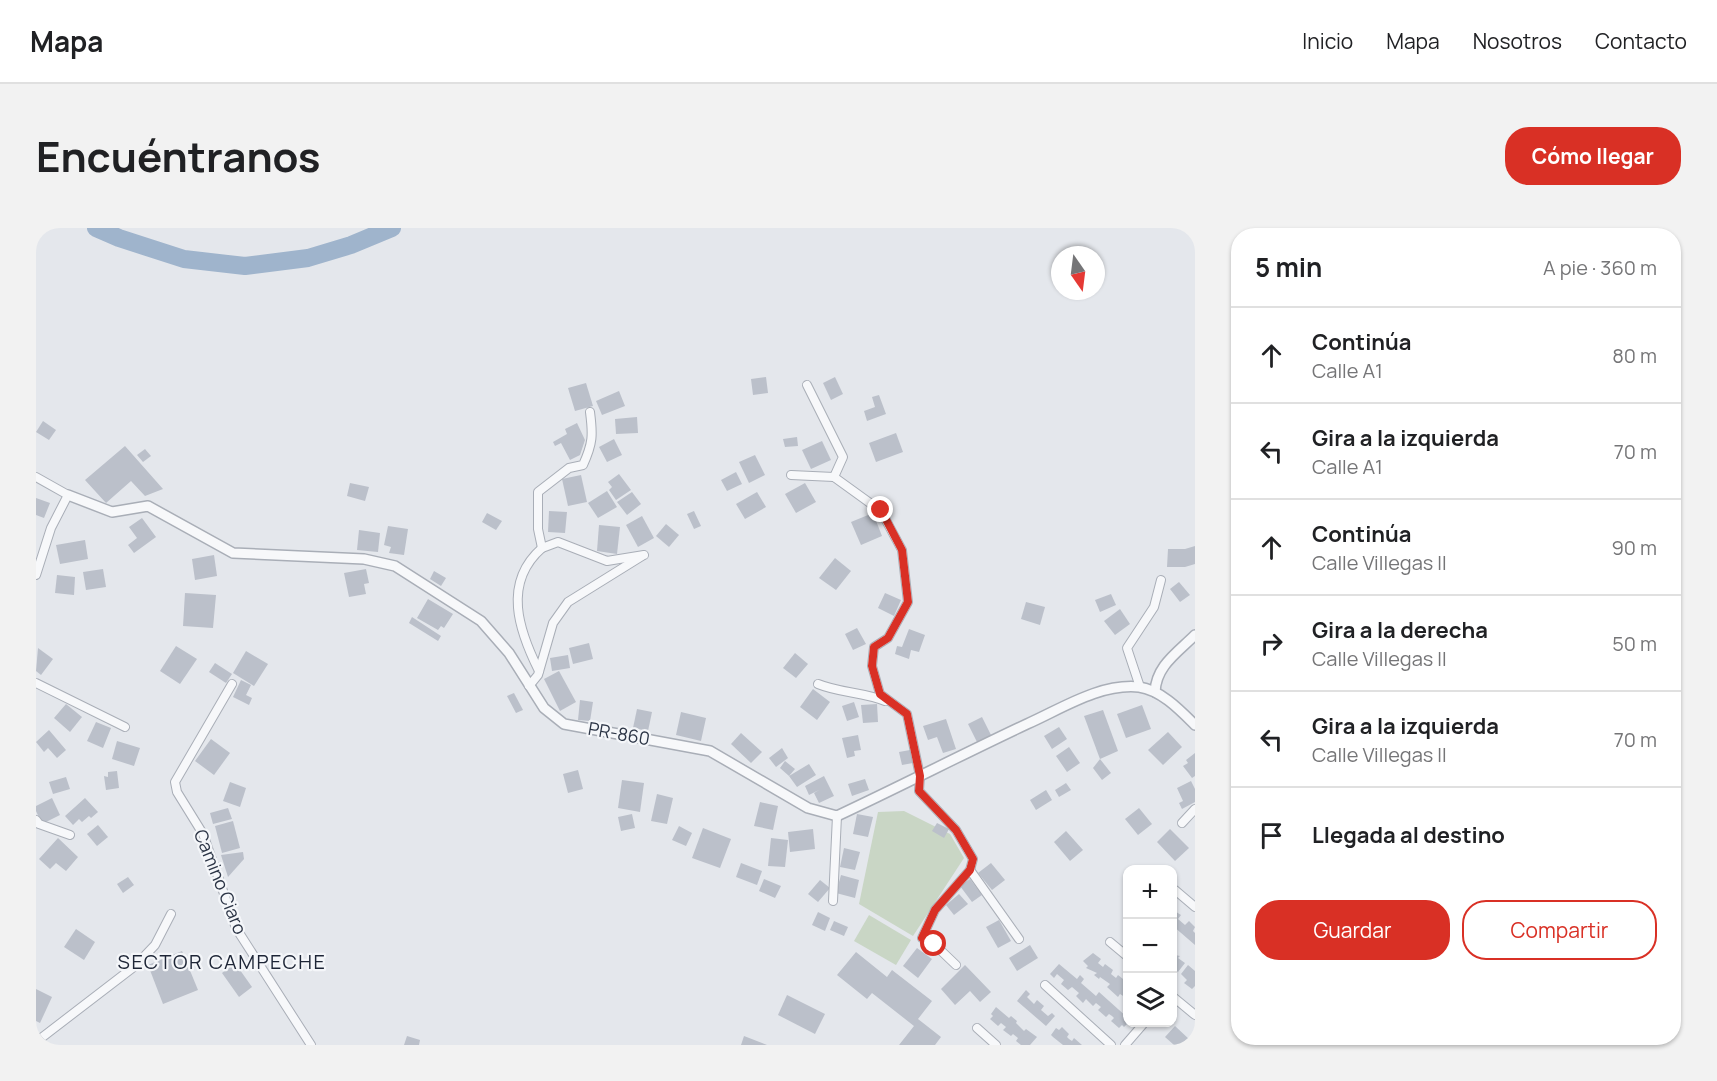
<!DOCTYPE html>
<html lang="es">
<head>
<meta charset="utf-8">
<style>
	body { margin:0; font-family:Manrope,sans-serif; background:#f2f2f2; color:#202124 }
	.controls { position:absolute; right:18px; bottom:18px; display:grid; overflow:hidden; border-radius:12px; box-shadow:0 2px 4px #0004 }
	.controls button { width:54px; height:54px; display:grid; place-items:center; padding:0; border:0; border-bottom:2px solid #e0e0e0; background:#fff; color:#202124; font:30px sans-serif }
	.compass { position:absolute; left:1015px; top:18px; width:54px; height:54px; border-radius:50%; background:#fff; box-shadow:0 2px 4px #0004; rotate:166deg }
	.stop { position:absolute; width:18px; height:18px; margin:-14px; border:4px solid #d93025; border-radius:50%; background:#fff }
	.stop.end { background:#d93025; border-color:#fff; box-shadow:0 2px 6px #0008 }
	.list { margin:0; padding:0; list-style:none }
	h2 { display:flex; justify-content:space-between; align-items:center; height:78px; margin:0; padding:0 24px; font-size:26px }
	h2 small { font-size:20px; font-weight:400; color:#757577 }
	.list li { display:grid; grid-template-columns:39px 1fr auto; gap:18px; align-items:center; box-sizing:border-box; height:96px; padding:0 24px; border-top:2px solid #e0e0e0 }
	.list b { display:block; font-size:22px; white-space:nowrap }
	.list p { margin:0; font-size:20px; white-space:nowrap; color:#757577 }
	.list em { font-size:20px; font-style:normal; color:#757577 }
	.actions { display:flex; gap:12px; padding:18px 24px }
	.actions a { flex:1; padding:14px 0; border:2px solid #d93025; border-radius:24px; text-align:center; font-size:21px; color:#d93025 }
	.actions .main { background:#d93025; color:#fff }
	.icon { flex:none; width:33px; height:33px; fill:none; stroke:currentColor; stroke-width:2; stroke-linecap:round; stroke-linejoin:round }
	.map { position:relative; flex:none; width:1159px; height:817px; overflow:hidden; border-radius:24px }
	header { display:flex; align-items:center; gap:36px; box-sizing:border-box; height:84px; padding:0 30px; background:#fff; border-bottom:2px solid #e0e0e0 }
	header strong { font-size:28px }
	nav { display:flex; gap:33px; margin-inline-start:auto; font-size:21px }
	.intro { display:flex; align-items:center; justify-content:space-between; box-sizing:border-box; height:144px; padding:0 36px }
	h1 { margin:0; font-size:42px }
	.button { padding:15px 27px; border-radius:24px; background:#d93025; color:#fff; font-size:21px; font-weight:700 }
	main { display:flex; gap:36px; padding:0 36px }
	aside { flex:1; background:#fff; border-radius:24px; box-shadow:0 2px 4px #0004 }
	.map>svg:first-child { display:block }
</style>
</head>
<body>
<header>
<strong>Mapa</strong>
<nav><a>Inicio</a><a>Mapa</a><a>Nosotros</a><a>Contacto</a></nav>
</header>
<div class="intro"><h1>Encuéntranos</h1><a class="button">Cómo llegar</a></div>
<main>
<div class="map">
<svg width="1159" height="817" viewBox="0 0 1159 817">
	<rect width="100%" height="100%" fill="#e4e7ec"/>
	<g fill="#c9d6c5">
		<polygon points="868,583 914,606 928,630 877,708 823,676 842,584"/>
		<polygon points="833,687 875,712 860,737 818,713"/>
	</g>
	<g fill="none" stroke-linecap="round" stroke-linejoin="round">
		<polyline stroke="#9fb4cc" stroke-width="18" points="60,0 83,10 148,31 209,38 272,30 315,17 356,0"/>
	</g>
	<g fill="#bbc0ca">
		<polygon points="730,149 732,165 717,167 715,151"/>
		<polygon points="799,149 807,166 795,172 787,155"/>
		<polygon points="550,155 557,178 539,183 532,160"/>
		<polygon points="583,163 589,178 566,187 560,173"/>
		<polygon points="843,167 850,186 831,193 828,183 839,179 836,169"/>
		<polygon points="601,189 602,205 580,206 579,191"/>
		<polygon points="7,193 20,202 13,212 0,204"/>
		<polygon points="541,195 549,212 544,227 534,232 525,215 519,218 517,214 531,206 529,201"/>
		<polygon points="860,205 867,224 840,234 833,215"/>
		<polygon points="761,209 762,218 749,219 747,211"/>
		<polygon points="578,211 586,227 571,234 563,219"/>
		<polygon points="786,213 795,232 775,241 766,222"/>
		<polygon points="89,218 127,261 109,268 95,253 70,275 49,252"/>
		<polygon points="109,221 115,228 107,234 101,227"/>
		<polygon points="719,227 729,247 713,255 703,234"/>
		<polygon points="700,244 706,256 691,263 685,252"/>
		<polygon points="583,246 595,262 580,272 573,262 576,259 572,254"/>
		<polygon points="545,247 551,274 532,278 526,251"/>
		<polygon points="314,255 333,259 329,273 311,268"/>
		<polygon points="769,255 780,274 760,285 749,266"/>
		<polygon points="571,263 581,279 562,290 552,275"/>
		<polygon points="596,264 605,276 591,287 581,274"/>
		<polygon points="721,264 730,279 709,291 700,276"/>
		<polygon points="0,270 14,275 8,290 0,287"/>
		<polygon points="513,283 531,284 529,305 512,304"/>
		<polygon points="658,283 665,298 658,301 651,286"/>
		<polygon points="451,285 466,293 460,302 446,294"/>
		<polygon points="837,285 846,308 825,317 815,294"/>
		<polygon points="606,288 618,310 602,319 590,297"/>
		<polygon points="106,290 120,309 98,325 92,317 101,310 93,299"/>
		<polygon points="630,296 643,307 633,319 620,308"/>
		<polygon points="563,297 584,299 581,326 561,323"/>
		<polygon points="352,298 372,301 368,327 353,325 355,319 348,317"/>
		<polygon points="323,302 344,305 342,324 321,322"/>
		<polygon points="49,312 52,331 24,336 20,317"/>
		<polygon points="1159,318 1159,336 1149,339 1131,339 1132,321 1149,321"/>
		<polygon points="178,327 181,348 159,352 156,331"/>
		<polygon points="799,330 815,343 800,362 783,350"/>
		<polygon points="67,341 70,359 50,362 47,344"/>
		<polygon points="330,341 333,355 328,356 330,366 313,369 308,345"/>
		<polygon points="398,343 410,350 405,358 394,351"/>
		<polygon points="21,347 39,349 38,367 19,365"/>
		<polygon points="1143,354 1154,367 1144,374 1134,361"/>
		<polygon points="149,365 180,367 177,400 147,398"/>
		<polygon points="849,365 865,372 858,388 842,380"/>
		<polygon points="1075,366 1080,377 1064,384 1059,372"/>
		<polygon points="392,371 417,386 408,400 405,398 402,402 381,390"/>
		<polygon points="990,374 1009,379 1004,397 985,391"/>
		<polygon points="1084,381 1094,396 1079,407 1068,393"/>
		<polygon points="376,389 405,408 402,413 373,395"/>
		<polygon points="821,400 830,416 817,422 809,406"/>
		<polygon points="873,401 889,407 883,424 875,422 873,431 859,426 861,418 866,419"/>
		<polygon points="553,415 557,431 537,436 533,420"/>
		<polygon points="140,418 161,431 144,456 124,443"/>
		<polygon points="2,420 17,431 5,447 0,443"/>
		<polygon points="210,423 232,436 218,458 197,445"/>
		<polygon points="759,425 772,436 760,450 747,440"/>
		<polygon points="532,427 534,440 516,443 514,430"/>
		<polygon points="179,435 196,446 190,455 173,444"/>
		<polygon points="523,443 540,474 524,483 508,451"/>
		<polygon points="205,452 215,457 210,467 216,470 213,477 197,469"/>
		<polygon points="777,461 794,474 781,492 764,479"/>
		<polygon points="478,465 487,482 480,485 471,468"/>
		<polygon points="544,472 557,474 554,493 542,492"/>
		<polygon points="818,474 823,489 811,493 806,478"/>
		<polygon points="30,476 46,489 34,504 18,490"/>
		<polygon points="841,476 842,494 827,495 825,477"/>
		<polygon points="1106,477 1115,501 1090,510 1081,486"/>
		<polygon points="601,481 616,484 612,503 597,500"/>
		<polygon points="1067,482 1082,523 1064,531 1048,488"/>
		<polygon points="645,484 670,490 665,513 640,507"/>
		<polygon points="946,489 955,507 941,514 932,496"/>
		<polygon points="910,491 920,521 907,525 901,509 892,512 887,498"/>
		<polygon points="60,494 75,500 67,520 51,513"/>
		<polygon points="1023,499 1031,511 1016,521 1008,508"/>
		<polygon points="13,502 30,522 21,530 12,520 8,524 0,514"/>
		<polygon points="1132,504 1146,519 1127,537 1112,522"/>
		<polygon points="705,505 726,524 715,535 695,516"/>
		<polygon points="822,507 825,522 818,523 819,528 811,530 806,510"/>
		<polygon points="175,511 194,525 178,547 159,533"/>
		<polygon points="81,513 104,520 98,538 76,531"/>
		<polygon points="1033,519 1044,535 1031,544 1020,528"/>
		<polygon points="746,520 752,530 740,539 733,530"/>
		<polygon points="874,522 877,535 866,537 863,524"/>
		<polygon points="1159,525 1159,548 1156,550 1147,538 1152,535 1150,532"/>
		<polygon points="1064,531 1075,545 1066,552 1057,540"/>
		<polygon points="749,533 759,541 753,548 773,536 780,547 761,559 753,548 744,540"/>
		<polygon points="542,542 547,561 532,565 527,546"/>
		<polygon points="81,543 83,560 70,562 68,548 72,549 72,544"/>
		<polygon points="788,548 798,568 783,575 778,565 783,562 773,567 769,558"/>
		<polygon points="30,549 34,561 17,566 13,554"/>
		<polygon points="829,551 833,562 816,568 812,556"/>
		<polygon points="586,552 608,555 604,584 582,580"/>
		<polygon points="1155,553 1159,561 1159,574 1146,581 1143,575 1147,573 1141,560"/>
		<polygon points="194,554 210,560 204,579 187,573"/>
		<polygon points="1030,555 1035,562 1023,569 1019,562"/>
		<polygon points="1010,562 1016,572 1000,582 994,572"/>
		<polygon points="621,566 637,570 631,596 615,593"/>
		<polygon points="16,570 24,587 6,596 0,583 0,578"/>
		<polygon points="49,570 62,584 55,590 53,588 46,594 43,591 37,597 29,588"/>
		<polygon points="724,574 742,578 737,602 718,598"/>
		<polygon points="192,580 196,591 177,596 174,585"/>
		<polygon points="1103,580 1116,596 1102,607 1089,591"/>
		<polygon points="596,586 599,600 585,603 582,589"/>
		<polygon points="821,586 837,589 832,609 817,606"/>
		<polygon points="197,593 204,620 186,625 179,598"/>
		<polygon points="901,595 913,601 908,610 896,603"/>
		<polygon points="62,597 72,609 61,618 51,606"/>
		<polygon points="643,598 656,605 650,618 636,612"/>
		<polygon points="667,600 695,611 684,640 656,630"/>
		<polygon points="777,601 779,621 754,624 752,604"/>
		<polygon points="1134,601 1153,620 1139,633 1121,614"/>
		<polygon points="1030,603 1047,622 1034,633 1018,614"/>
		<polygon points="22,610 42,629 30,643 20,635 14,641 3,631"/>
		<polygon points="735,610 752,612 749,639 732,638"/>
		<polygon points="808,620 824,624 819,642 804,639"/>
		<polygon points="207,624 208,631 192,649 185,627"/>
		<polygon points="705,635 726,643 721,657 700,649"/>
		<polygon points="955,635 969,652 956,662 942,645"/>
		<polygon points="805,647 823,652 819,670 800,665"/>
		<polygon points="92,649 98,657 87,665 81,656"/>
		<polygon points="728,651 745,658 739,670 723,663"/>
		<polygon points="934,651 946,667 936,674 924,658"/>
		<polygon points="784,652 794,660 782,674 772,666"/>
		<polygon points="923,666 932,676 918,687 910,677"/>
		<polygon points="1137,682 1145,687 1142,691 1149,697 1153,693 1159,699 1157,703 1159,705 1159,717 1137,698"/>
		<polygon points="782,684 794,690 789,703 776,697"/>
		<polygon points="963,692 975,713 962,720 950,699"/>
		<polygon points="798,693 812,699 808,708 794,702"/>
		<polygon points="40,701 59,714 48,732 28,719"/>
		<polygon points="994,717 1002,730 981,743 973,730"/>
		<polygon points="881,720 896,731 882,750 867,738"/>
		<polygon points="146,723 162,762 127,776 112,737"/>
		<polygon points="820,724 851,749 856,742 896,773 882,791 905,809 899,817 863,817 878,798 836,765 831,771 801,747"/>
		<polygon points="1057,725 1065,731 1062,735 1067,739 1069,736 1077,742 1075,746 1080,750 1082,747 1092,755 1092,771 1084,766 1082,769 1071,759 1074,756 1064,749 1063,751 1058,747 1061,745 1050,740 1052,738 1047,733"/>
		<polygon points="1139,727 1144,728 1142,730 1149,735 1142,744 1139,742 1137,745 1137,729"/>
		<polygon points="199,735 216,759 203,769 186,745"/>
		<polygon points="1023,736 1041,751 1044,747 1048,751 1045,755 1060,768 1063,764 1092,790 1092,795 1088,799 1086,797 1083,800 1075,793 1078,790 1076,788 1073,786 1070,789 1062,782 1065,779 1060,775 1057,778 1050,771 1047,775 1040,768 1043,765 1036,759 1032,762 1025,756 1028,752 1021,746 1018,750 1014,746"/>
		<polygon points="929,737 955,764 944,774 934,763 919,777 905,761"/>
		<polygon points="1152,737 1159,743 1159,758 1156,761 1148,755 1151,752 1145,746"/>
		<polygon points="0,761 16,769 4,795 0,793"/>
		<polygon points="990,762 994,766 991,769 998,776 1001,772 1008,778 1005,782 1012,788 1016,785 1019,788 1010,798 981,773"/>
		<polygon points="751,767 789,786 779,806 742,787"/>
		<polygon points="960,779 973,790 975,788 981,793 980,795 988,803 990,801 1001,809 994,817 985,817 980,813 982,810 977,806 975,808 967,802 970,799 965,795 962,798 954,791 957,788 955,786"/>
		<polygon points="1139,798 1154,812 1159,806 1159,817 1138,817 1129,809"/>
		<polygon points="1026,799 1033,806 1031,809 1033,811 1036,813 1038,810 1046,817 1027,817 1017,809 1015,807 1020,800 1023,802"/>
		<polygon points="371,808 384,812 383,817 368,817"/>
		<polygon points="708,808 731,817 705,817"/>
	</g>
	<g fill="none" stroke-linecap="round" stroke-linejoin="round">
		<g stroke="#a9aeb7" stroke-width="10">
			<g id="minor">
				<polyline points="771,157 807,229 798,249"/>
				<path d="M554,184C557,207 557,215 547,237L533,240L502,264V301L506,320L522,314L571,333L608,327"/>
				<polyline points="755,247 798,249"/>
				<polyline points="0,249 32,267 15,300 0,347"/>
				<polyline points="798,249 845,283 866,322 872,374 852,410 838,419 836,438 844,466 871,486 884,548 883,563 920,602 937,631 934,642 899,682 886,710 898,716 920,737"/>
				<path d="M503,443C483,403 466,355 506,320"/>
				<polyline points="0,455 89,499"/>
				<polyline points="196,456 139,554 141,564 167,606 200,700 275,817"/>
				<path d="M782,456C804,465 827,464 849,473"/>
				<polyline points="493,458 502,447 517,395 532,374 606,328"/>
				<polyline points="1104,459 1091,420 1118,379 1125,352"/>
				<polyline points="0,592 3,596 34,607"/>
				<polyline points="1146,595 1159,581"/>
				<polyline points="934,642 983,711"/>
				<polyline points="1139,662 1159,679"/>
				<polyline points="797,673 801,588"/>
				<polyline points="1074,714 1092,729"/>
				<polyline points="1009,757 1075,817"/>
				<polyline points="1136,768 1159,787"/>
				<polyline points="941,800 960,817"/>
				<polyline points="0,814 99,738 119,717 135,686"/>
				<polyline points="1089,817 1109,794"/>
			</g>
		</g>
		<g stroke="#a9aeb7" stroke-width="12">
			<g id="tertiary">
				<path d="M32,267L76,284L112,278L197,325L328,331L359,338L445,393L473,425L508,480L528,496L674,523L772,580L801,588C865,558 927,526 991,496C1025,481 1064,455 1103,459C1125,462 1144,482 1159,497"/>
				<path d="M1119,464C1120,438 1141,425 1159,407"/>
			</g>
		</g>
		<use href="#minor" stroke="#f7f8fa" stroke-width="8"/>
		<use href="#tertiary" stroke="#f7f8fa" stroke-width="9"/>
	</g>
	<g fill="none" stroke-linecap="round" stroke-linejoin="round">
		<polyline stroke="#d93025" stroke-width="8" points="845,282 866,322 872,374 852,410 838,419 836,438 844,466 871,486 884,548 883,563 920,602 937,631 934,642 899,682 886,710 898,716"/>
	</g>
	<g text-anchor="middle" stroke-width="4.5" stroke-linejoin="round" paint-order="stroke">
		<g font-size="18" fill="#2b3445" stroke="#f4f6f9">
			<text transform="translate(583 506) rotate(10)" y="6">PR-860</text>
			<text transform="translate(184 654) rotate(68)" y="6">Camino Ciaro</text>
		</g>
		<g font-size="20" letter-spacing="1.5" fill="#1d2536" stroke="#f4f6f9">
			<text x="186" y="741">SECTOR CAMPECHE</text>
		</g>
	</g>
</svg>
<div class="controls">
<button>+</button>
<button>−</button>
<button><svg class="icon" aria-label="layers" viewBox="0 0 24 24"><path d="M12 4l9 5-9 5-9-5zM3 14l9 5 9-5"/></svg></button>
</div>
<svg class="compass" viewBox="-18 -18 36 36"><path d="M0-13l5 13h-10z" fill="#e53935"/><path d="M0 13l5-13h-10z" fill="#757577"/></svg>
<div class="stop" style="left:898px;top:716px"></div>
<div class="stop end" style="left:845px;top:282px"></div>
</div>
<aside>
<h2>5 min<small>A pie · 360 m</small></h2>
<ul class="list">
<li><svg class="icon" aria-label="ahead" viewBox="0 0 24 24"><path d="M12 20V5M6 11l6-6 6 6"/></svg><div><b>Continúa</b><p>Calle A1</p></div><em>80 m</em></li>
<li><svg class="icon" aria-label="left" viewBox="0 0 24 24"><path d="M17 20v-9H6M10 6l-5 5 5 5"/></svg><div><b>Gira a la izquierda</b><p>Calle A1</p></div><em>70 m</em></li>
<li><svg class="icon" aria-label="ahead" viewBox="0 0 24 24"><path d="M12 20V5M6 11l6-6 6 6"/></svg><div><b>Continúa</b><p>Calle Villegas II</p></div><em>90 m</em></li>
<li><svg class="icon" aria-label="right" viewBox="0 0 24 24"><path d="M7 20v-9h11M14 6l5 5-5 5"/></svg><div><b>Gira a la derecha</b><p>Calle Villegas II</p></div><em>50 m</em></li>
<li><svg class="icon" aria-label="left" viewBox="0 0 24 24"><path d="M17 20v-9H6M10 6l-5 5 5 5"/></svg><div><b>Gira a la izquierda</b><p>Calle Villegas II</p></div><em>70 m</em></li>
<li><svg class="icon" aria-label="arrive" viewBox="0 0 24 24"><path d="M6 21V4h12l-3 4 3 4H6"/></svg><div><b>Llegada al destino</b></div></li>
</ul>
<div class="actions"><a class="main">Guardar</a><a>Compartir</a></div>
</aside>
</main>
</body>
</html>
